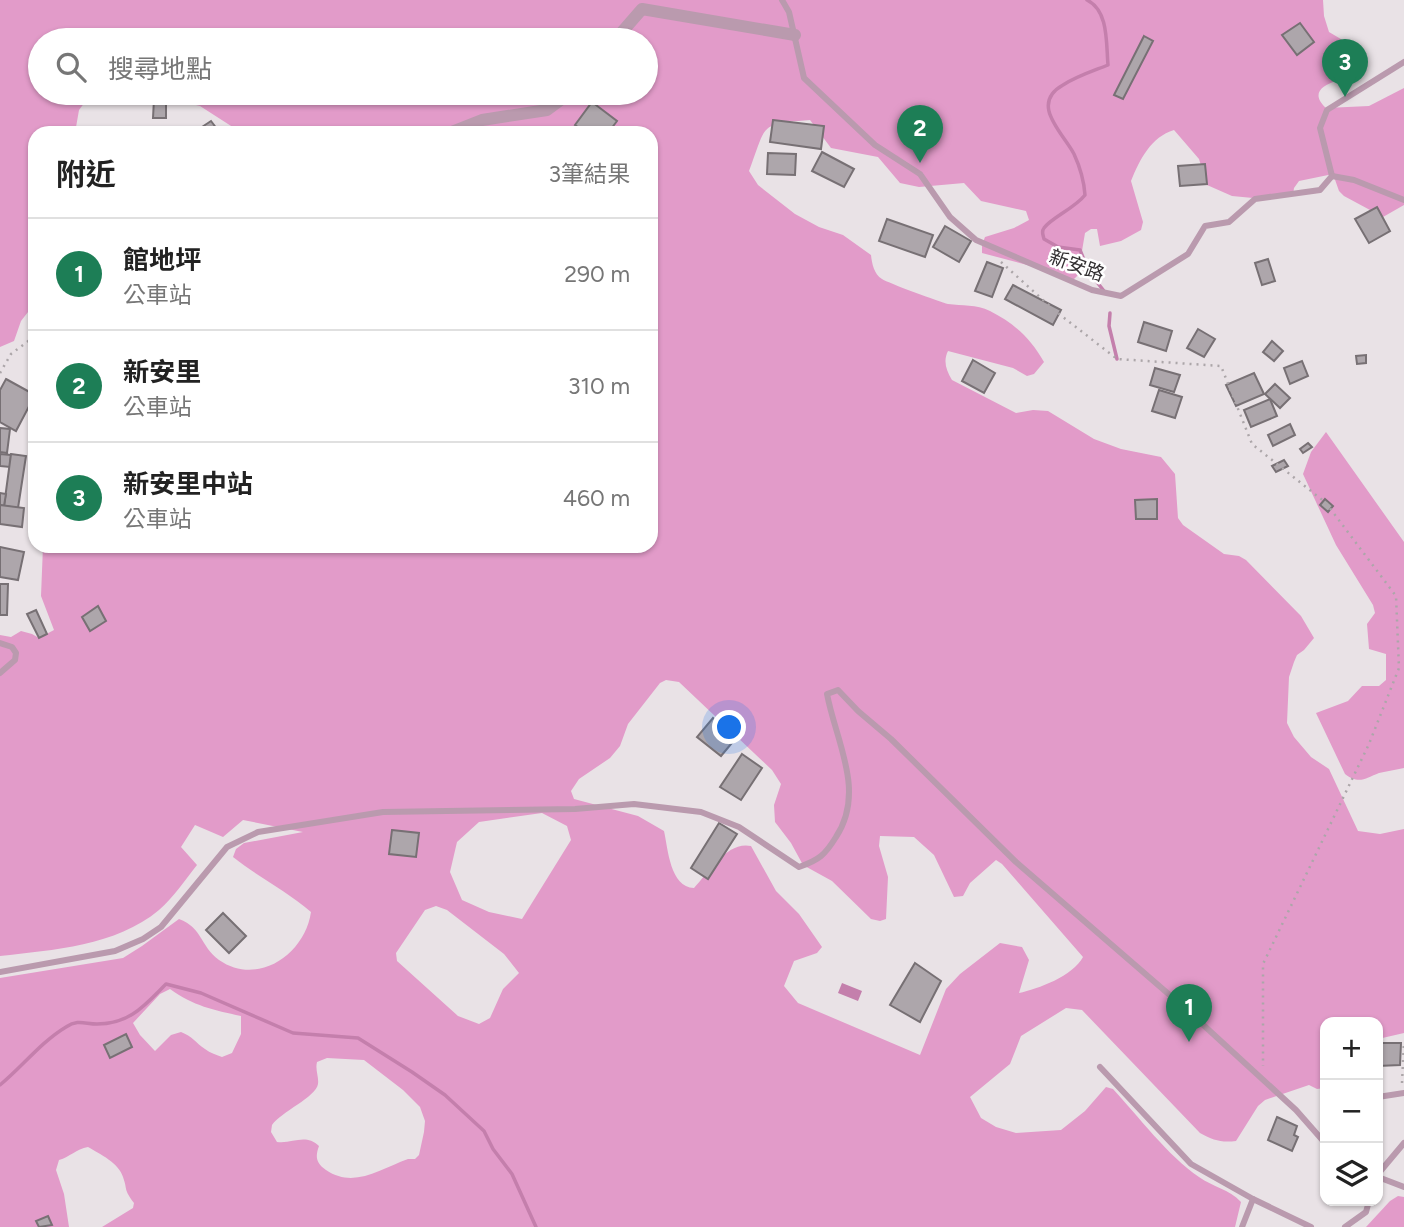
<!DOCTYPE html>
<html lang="zh-TW">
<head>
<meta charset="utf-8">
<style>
	body { margin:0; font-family:Figtree,"Noto Sans TC",sans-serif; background:#f2f2f2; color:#222 }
	.controls { position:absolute; right:21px; bottom:21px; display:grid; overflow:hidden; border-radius:14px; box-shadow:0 2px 5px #0004 }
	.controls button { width:63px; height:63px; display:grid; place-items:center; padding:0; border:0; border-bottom:2px solid #e0e0e0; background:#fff; color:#222; font:35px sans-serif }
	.you { position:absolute; left:730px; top:728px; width:24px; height:24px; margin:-18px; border:5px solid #fff; border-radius:50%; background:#1a73e8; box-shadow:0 0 0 10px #1a73e833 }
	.badge { display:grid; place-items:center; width:46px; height:46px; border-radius:50%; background:#1d7e56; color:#fff; font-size:23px; font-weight:700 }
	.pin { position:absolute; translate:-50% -58px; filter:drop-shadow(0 2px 4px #0008) }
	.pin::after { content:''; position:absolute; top:37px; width:24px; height:21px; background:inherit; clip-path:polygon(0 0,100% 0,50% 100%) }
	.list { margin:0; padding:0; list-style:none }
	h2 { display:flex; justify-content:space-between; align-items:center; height:91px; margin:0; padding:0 28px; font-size:30px }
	h2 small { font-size:23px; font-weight:400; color:#767676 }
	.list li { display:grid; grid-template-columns:46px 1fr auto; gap:21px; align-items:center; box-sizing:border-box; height:112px; padding:0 28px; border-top:2px solid #e0e0e0 }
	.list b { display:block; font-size:26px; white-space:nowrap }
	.list p { margin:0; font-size:23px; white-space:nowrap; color:#767676 }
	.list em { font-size:23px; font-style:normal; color:#767676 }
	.icon { flex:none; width:38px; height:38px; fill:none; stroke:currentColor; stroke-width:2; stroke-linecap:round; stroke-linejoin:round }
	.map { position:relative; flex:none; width:1404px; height:1227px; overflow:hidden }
	.search { position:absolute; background:#fff; box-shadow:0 2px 5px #0004; left:28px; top:28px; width:630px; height:77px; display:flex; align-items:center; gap:18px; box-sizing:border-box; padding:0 24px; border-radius:38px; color:#767676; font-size:26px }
	.panel { position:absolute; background:#fff; box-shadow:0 2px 5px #0004; left:28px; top:126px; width:630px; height:427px; border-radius:21px }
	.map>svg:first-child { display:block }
</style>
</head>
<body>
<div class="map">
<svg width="1404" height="1227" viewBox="0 0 1404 1227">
	<rect width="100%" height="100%" fill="#e9e2e6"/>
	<g fill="#e29bc9" fill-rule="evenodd">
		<path d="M0,0H1323L1324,16L1329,32L1356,48L1366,69L1363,74C1349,78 1300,84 1326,108L1369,106L1404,88V205L1383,217L1344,196L1339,191L1333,174L1299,181L1294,188L1293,195L1253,198L1232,196L1207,185L1199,159L1174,130C1151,137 1140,159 1131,181L1143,222L1141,230L1121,241L1100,246L1097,229H1091L1085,233L1078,275L1073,280L1057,273L982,253V245L985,237L1014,228L1029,220L1026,211L981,201L964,183L919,187L900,183L878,157L831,148L810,120C758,124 767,124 749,171L758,185L795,214L819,227L843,235L871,255C872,264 874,274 882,279C888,283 940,302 948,304C962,306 976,304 990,311C1014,323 1031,339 1044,362L1034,374L1027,376L1013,368L948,351C943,361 946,370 952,380L1016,413L1033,410L1048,411L1094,439L1121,449L1161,457L1175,474L1178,518L1183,525L1224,554L1239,556L1246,560L1301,616L1314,638L1304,650L1297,655L1294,662L1289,677L1287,723L1294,737L1311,757L1329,769L1358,831L1380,834L1404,829V1033L1378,1039V1022H1325V1088L1317,1089L1309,1085L1265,1100L1258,1106L1236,1141C1221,1143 1213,1140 1200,1133L1082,1010L1066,1008L1021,1036L1010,1064L970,1097L981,1118L996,1127L1016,1133L1061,1130L1085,1111L1106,1087L1113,1089C1138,1116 1169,1157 1199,1177C1213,1187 1229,1189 1241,1202L1235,1227H102L133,1208L134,1203C123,1188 128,1191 123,1177C119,1163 100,1154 88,1147C76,1149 70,1157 59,1160L56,1170L64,1194L69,1227H0V978L123,958L142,946L179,919C203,928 200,946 219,960C258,987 305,954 311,912C287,891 258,877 233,857L236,849L244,843L303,832L243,820L223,837L195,825L181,847L197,865C185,880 173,898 159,910C116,946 53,950 0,956V635L11,637L21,631L32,634L39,638L54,630L41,596L43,546H651V133H242L200,106L176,100L145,97L120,104L85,102L79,110L75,133H35V303L21,321L14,341L0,347ZM40,40H646V93H40ZM666,680L679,682L772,770L781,784L774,805L775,822L791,843L803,865L832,881L871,919L880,921L886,919L888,877L879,846L880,836L914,837L934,855L954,897L963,896L970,883L996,860L1002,864L1083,957C1073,976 1038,989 1019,993L1029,960L1022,947L1000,943L960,974L946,989L920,1055L798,1003L784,986L794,961L817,953L822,947L799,914L776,891L751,846C727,841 709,872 694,888C670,887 668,849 664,831L638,816L574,799L571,791L579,779L610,758L620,746L628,724L660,683ZM542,813L567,826L571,840L522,919L489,912L462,900L450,872L457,842L479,822ZM436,906L447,910L504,954L519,973L503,989L490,1018L479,1024L458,1016L397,961L396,953L425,910ZM170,989C193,1006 214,1010 241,1016V1034L232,1053L222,1057C217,1055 210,1053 205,1049C196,1043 192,1036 181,1032L171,1035L155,1051L140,1035L133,1023L160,994ZM327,1058L364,1060L403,1090L420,1107L425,1121L424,1132L419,1155L415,1159H408C380,1169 354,1189 326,1170C316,1163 315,1157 319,1146C305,1133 293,1144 277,1142L271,1132L272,1125C281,1112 316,1097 318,1084C319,1077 315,1070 317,1062Z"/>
		<path d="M1326,432L1404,542V768C1396,770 1387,771 1379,773C1366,778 1359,785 1345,774L1316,713L1348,701L1362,686H1379L1386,680V654L1369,649L1367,624L1375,613L1373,605L1336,545L1303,474L1311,452Z"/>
		<polygon points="1398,1196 1404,1197 1404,1227 1366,1227 1390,1201"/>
	</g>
	<polygon fill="#c47fac" points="842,983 862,991 858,1001 838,993"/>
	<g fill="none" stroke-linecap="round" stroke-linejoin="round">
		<g stroke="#c47fac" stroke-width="3.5">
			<path d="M1087,0C1109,11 1106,43 1108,65C1093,71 1077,76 1063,85C1029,104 1063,133 1074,154C1080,167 1084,181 1085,195C1075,208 1051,218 1044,228C1041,232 1043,234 1044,239L1058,247L1080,250L1089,272L1104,291"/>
			<polyline points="1110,313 1109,326 1117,359"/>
			<path d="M0,1085C22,1067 41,1042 66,1027C78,1019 85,1024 97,1024C130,1024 145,1005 166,984L201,993L293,1033L358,1038L412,1072L445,1095L484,1131L493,1149L512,1174L536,1227"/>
		</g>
	</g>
	<g fill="#ada6ab" stroke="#777074" stroke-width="2">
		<polygon points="1300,23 1314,42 1297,55 1282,35"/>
		<polygon points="1144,36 1153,41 1123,99 1114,95"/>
		<polygon points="154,99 166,99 166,118 153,118"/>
		<polygon points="592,102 617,121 608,133 586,133 575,125"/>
		<polygon points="773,120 824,126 821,149 770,142"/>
		<polygon points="211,121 220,133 193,133"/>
		<polygon points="822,152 854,169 844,187 812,171"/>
		<polygon points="768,153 796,154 795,175 767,174"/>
		<polygon points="1205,164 1207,184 1180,186 1178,166"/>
		<polygon points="1377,207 1390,231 1369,243 1355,219"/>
		<polygon points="887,219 933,235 925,257 879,241"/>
		<polygon points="945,226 971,241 959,262 933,247"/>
		<polygon points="1268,259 1275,281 1262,285 1255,263"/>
		<polygon points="987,262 1003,268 992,297 975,291"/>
		<polygon points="1013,285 1061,310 1053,325 1005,299"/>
		<polygon points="1144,322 1172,331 1166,351 1138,342"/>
		<polygon points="1198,329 1215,339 1204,357 1187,348"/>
		<polygon points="1272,341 1283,351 1274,361 1263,352"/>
		<polygon points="1366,355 1366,363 1357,364 1356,356"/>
		<polygon points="973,360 995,373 984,393 962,381"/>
		<polygon points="1302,361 1308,376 1290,384 1284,368"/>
		<polygon points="1155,368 1180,375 1174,392 1150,385"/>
		<polygon points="1254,373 1264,394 1236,406 1226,385"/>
		<polygon points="6,379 35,395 16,431 0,422 0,390"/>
		<polygon points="1275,384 1290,398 1280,408 1265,394"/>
		<polygon points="1159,390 1182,397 1175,418 1152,411"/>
		<polygon points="1270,399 1277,416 1251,427 1244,410"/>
		<polygon points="1290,424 1295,435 1273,446 1268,435"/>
		<polygon points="0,428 10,429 7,453 0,452"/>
		<polygon points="1308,443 1312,447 1303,453 1300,449"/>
		<polygon points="0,454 11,455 10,467 0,466"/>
		<polygon points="11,454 26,456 18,508 4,506"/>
		<polygon points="1284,460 1288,466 1276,472 1272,466"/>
		<polygon points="0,493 6,494 4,506 0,505"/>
		<polygon points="1157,499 1157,519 1136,519 1135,500"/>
		<polygon points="1325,499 1333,506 1328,512 1320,505"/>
		<polygon points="0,505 24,508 22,527 0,524"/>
		<polygon points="0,547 24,552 18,580 0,577"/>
		<polygon points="0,584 8,584 7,615 0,615"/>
		<polygon points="98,606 106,621 90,631 82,617"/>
		<polygon points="36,610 47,634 39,638 27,614"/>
		<polygon points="713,718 736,738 721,756 697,737"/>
		<polygon points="742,754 762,768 741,800 720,787"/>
		<polygon points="719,823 737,834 708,879 691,868"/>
		<polygon points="392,830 419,833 416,857 389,854"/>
		<polygon points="223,913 246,936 229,953 206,930"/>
		<polygon points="915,963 941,981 920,1022 890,1005"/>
		<polygon points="126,1034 132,1047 110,1058 104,1045"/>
		<polygon points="1378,1043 1401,1043 1400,1065 1378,1066"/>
		<polygon points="1277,1117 1297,1126 1294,1135 1298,1137 1292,1151 1268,1140"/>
		<polygon points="48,1216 52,1225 39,1227 36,1221"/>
	</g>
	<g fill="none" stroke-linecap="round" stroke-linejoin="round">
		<g stroke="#aca6a9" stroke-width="2.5" stroke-dasharray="2 5" stroke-linecap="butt">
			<polyline points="1001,262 1054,310 1117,359 1221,366 1252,444 1326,503 1396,596 1399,668 1369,744 1263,964 1263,1066"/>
			<polyline points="0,373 11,354 35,336"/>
			<polyline points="1402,1083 1404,1041"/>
		</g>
		<g stroke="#ba9aae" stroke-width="6">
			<polyline points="782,0 789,12 804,78 875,145 920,174 950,217 976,240 1092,290 1121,296 1188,254 1205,226 1229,222 1255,199 1320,190 1332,176 1320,128 1327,110 1404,62"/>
			<polyline points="1332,176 1354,180 1404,200"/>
			<polyline points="0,643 12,647 16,653 15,660 0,673"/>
			<path d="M0,972L115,951L143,939L161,927L227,847L258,832L383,812L575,809L634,804L701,812L739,827L799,867C819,860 825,855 836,837C866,791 836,742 827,694L838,690L858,711L891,739L1016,862L1187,1010L1296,1110L1325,1143"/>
			<polyline points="1100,1067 1191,1164 1253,1199"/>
			<polyline points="1378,1097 1404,1093"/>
			<polyline points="1378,1174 1404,1143"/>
			<polyline points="1378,1177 1404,1187"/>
			<polyline points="1242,1227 1253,1199 1311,1227"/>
			<polyline points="1345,1227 1366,1212 1369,1201"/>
		</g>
		<g stroke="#ba9aae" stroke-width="12">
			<polyline points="615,40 642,9 795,35"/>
			<polyline points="449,133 482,120 547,110 570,93"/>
		</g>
	</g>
	<g text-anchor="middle" stroke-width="5" stroke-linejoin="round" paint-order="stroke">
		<g font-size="19" fill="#322f31" stroke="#fff">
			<text transform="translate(1077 265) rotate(20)" y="7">新安路</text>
		</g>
	</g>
</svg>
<div class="controls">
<button>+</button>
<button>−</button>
<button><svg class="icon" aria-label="layers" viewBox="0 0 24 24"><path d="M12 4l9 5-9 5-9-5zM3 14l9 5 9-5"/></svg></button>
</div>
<div class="you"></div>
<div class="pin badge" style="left:1189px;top:1042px">1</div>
<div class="pin badge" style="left:920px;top:163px">2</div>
<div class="pin badge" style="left:1345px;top:97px">3</div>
<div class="search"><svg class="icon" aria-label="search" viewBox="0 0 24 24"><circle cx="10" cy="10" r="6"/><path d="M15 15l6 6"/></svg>搜尋地點</div>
<section class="panel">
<h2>附近<small>3筆結果</small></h2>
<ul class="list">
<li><span class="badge">1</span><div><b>館地坪</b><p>公車站</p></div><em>290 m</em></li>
<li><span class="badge">2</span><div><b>新安里</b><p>公車站</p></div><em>310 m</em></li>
<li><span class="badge">3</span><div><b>新安里中站</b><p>公車站</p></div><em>460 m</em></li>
</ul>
</section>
</div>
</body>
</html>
